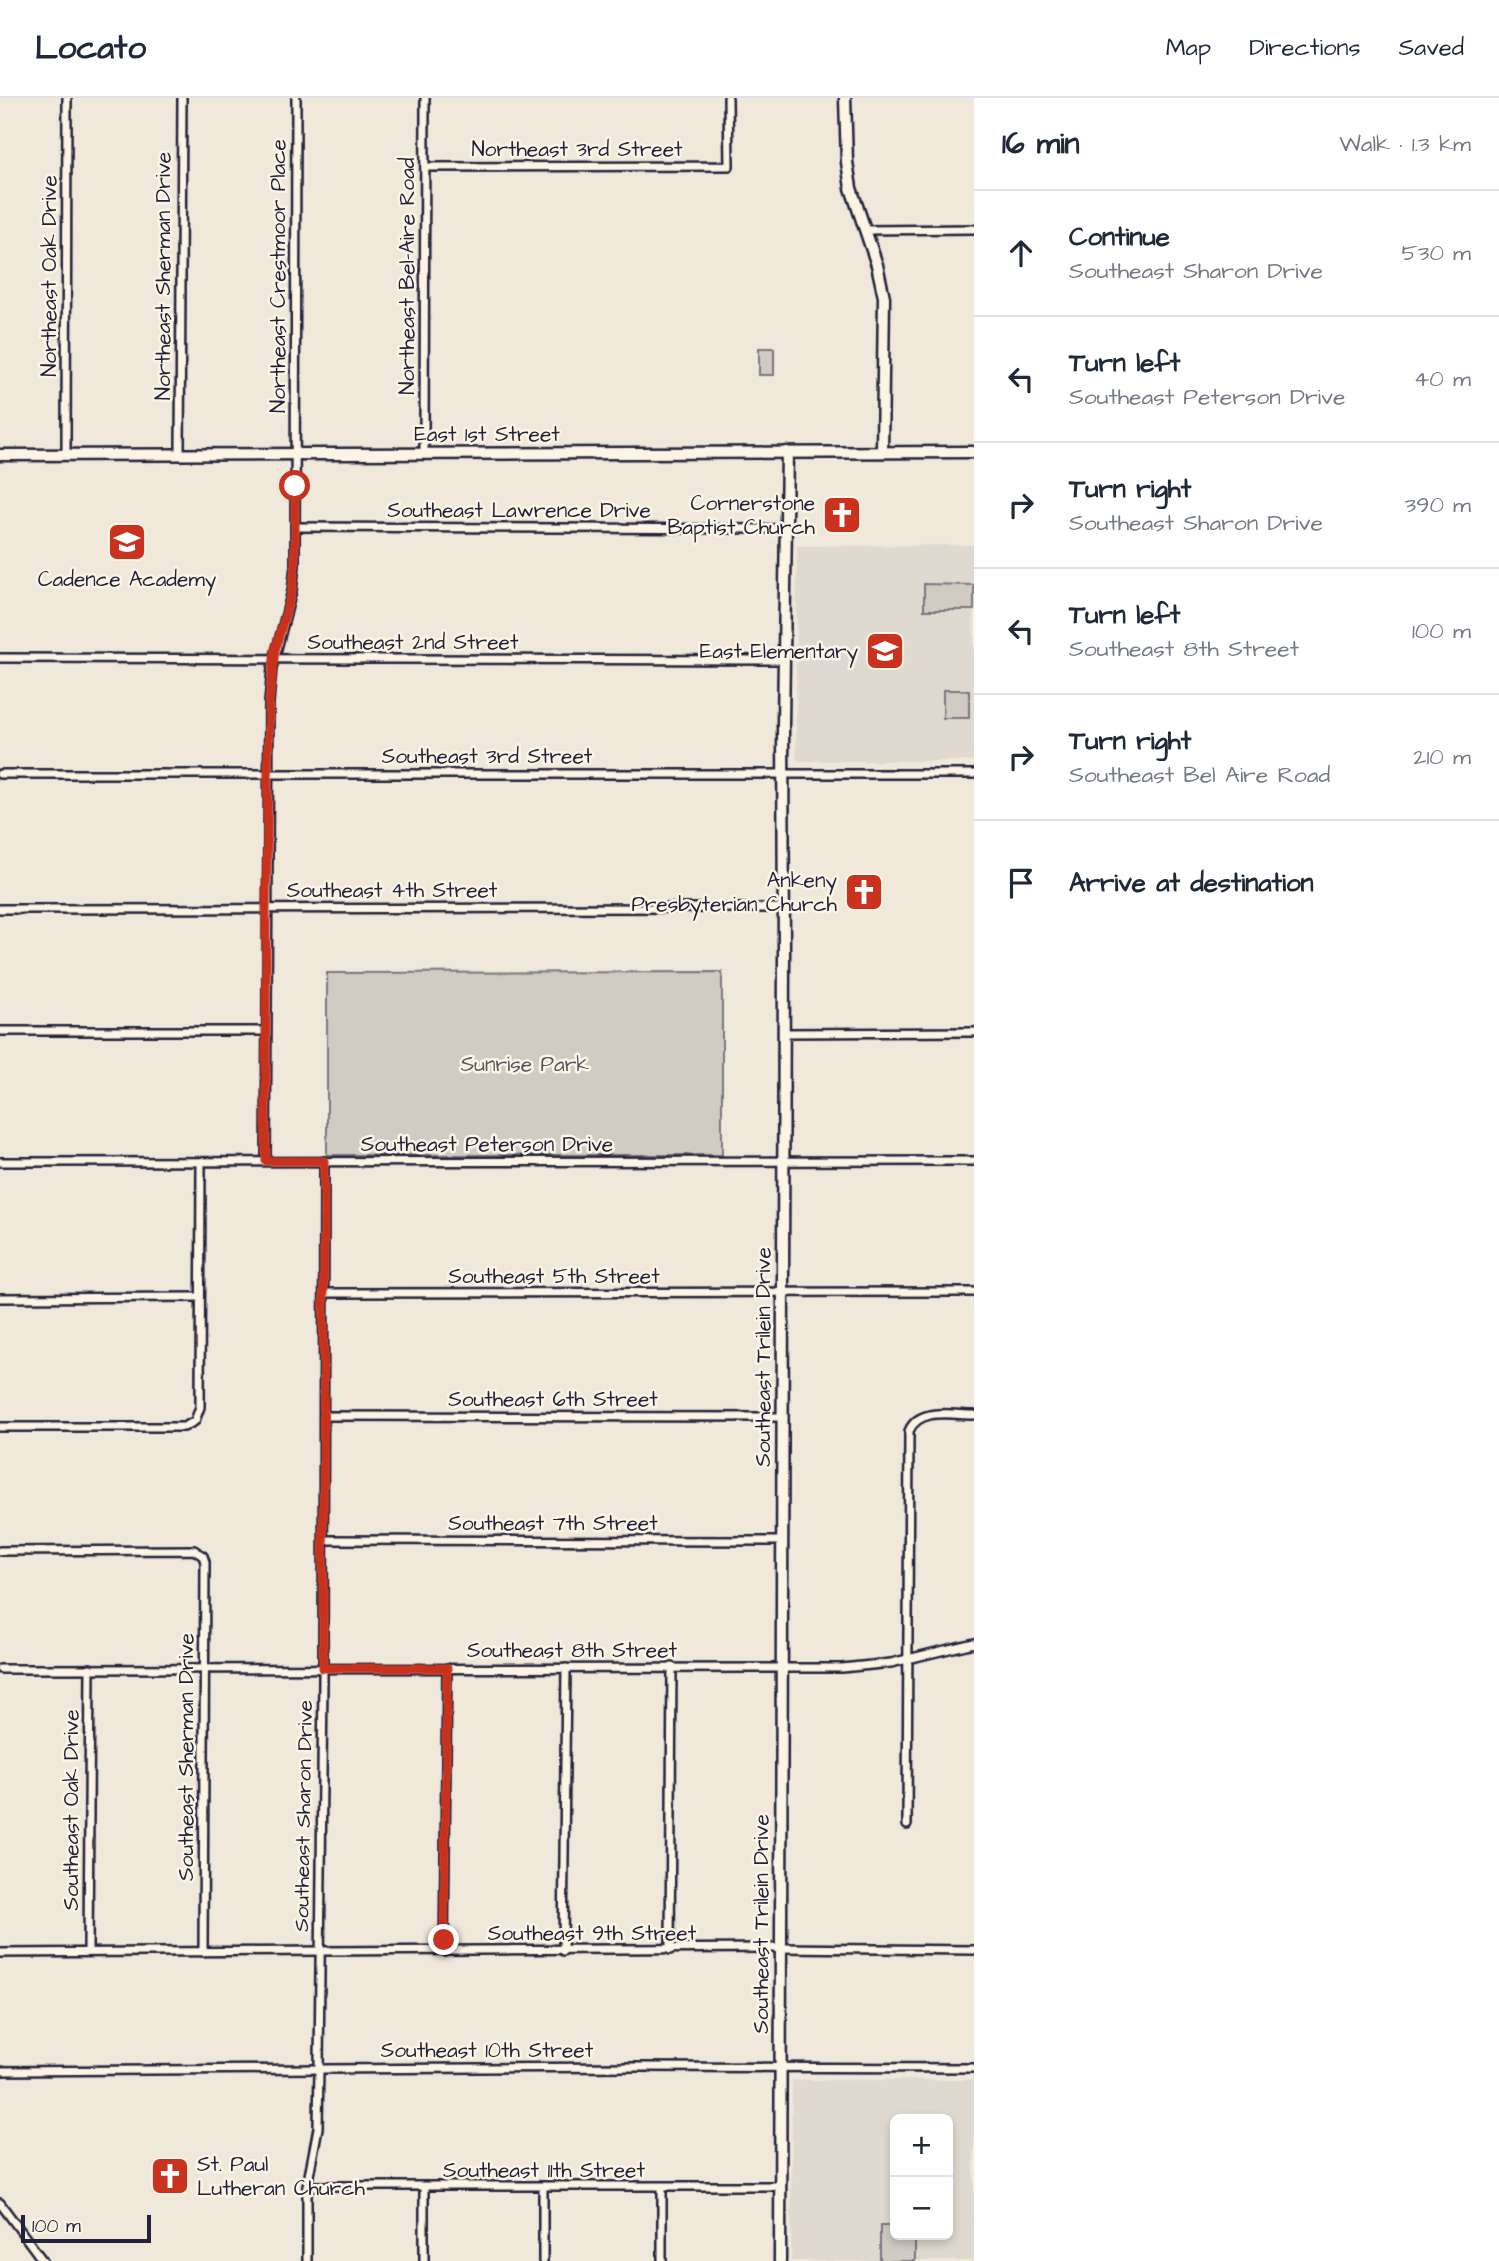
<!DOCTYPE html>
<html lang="en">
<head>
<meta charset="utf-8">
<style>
	body { margin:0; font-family:"Architects Daughter",sans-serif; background:#f6f6f7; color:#1f2937 }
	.controls { position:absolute; right:21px; bottom:21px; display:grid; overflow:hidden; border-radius:10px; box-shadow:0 4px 10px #0003 }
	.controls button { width:63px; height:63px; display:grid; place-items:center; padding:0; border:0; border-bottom:2px solid #e0e1e3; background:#fff; color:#1f2937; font:35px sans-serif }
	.scale { position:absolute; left:21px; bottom:18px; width:130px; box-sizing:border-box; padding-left:7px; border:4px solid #22223b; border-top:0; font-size:19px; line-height:24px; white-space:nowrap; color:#22223b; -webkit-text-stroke:5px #fcf5e5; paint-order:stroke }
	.stop { position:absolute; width:21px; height:21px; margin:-16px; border:5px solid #c8321e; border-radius:50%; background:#fff }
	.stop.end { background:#c8321e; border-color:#fff; box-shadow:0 2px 7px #0008 }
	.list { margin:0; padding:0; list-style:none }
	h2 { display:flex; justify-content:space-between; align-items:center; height:91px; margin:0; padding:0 28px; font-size:30px }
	h2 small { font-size:23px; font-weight:400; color:#747a83 }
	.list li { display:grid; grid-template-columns:46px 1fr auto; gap:21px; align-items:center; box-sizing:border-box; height:126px; padding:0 28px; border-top:2px solid #e0e1e3 }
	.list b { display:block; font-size:26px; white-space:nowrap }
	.list p { margin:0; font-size:23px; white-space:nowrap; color:#747a83 }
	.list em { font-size:23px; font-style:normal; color:#747a83 }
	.icon { flex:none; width:38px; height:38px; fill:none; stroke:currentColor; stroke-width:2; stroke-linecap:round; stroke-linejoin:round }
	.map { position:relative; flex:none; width:974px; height:2163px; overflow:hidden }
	header { display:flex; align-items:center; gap:42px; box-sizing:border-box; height:98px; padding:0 35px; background:#fff; border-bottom:2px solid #e0e1e3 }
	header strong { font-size:33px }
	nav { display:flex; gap:38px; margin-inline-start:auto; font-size:24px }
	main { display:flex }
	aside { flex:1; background:#fff }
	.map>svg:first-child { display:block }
</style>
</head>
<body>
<header>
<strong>Locato</strong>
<nav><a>Map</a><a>Directions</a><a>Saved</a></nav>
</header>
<main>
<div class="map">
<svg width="974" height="2163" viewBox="0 0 974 2163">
	<rect width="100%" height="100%" fill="#efe8db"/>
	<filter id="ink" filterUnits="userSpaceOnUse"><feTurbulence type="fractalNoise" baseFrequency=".0143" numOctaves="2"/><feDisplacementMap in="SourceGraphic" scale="14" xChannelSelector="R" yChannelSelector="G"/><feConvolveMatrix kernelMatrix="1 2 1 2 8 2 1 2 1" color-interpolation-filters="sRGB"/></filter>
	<g filter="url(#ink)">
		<g fill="#e0d9cf" fill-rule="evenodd">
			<polygon points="974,447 974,663 799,663 796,659 797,448"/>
			<path d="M792,1982H974V2163H791ZM895,2021H948V2137H895Z"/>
		</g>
		<g fill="#d1cbc3" stroke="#7a767f" stroke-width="2">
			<rect x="759" y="250" width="15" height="27"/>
			<polygon points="924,486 974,487 974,512 924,512"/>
			<rect x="943" y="592" width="26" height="28"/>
			<polygon points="722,874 722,1057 327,1057 327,875"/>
			<polygon points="880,2127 895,2127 895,2137 915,2137 915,2163 880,2163"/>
		</g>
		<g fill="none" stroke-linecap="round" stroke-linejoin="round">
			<g stroke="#22223b" stroke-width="12">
				<g id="street">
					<polyline points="425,69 729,68 728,0"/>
					<polyline points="864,132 974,131"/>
					<polyline points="180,356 182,0"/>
					<polyline points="424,356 425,0"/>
					<polyline points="66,357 67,0"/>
					<polyline points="295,429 786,431"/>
					<polyline points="0,560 784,562"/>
					<polyline points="0,676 974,676"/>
					<polyline points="0,811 784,810"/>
					<polyline points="0,933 266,933"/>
					<polyline points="784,935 974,934"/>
					<polyline points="266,1063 269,604 272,570 292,493 295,468 296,0"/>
					<polyline points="0,1064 974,1063"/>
					<polyline points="324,1195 974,1194"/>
					<polyline points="0,1200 200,1199"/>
					<polyline points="324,1318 783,1319"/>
					<polyline points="0,1329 184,1329 195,1323 200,1309 201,1064"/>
					<polyline points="324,1442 782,1443"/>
					<polyline points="0,1453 194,1452 203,1458 205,1464 203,1854"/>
					<polyline points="0,1571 842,1570 891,1565 974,1545"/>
					<path d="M907,1727L909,1333C919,1309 952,1317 974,1317"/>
					<polyline points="670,1852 672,1569"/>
					<polyline points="444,1853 447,1570"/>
					<polyline points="563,1853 566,1570"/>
					<polyline points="88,1854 90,1570"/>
					<polyline points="0,1855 780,1850 974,1852"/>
					<polyline points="0,1973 636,1969 974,1970"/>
					<polyline points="307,2088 780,2088"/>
					<polyline points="424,2089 424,2163"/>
					<polyline points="543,2090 543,2163"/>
					<polyline points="0,2105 43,2163"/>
					<polyline points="307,2163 307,2088 318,2030 319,1970 323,1581 324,1063"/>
					<polyline points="662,2163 662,2089"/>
				</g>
			</g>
			<g stroke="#22223b" stroke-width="15">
				<g id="secondary">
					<polyline points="845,0 847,64 851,90 877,167 884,199 882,354"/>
					<polyline points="0,357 974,354"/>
					<polyline points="780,2163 784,855 783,627 787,354"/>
				</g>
			</g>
			<use href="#street" stroke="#fcf5e5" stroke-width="7"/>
			<use href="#secondary" stroke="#fcf5e5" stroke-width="10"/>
		</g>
	</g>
	<g fill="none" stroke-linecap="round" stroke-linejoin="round" filter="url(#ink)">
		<polyline stroke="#c8321e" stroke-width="9" points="295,388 295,468 292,493 275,552 269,604 266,809 266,1063 324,1063 323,1570 447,1570 444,1842"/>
	</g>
	<defs>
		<g id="church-square" transform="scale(2.0125)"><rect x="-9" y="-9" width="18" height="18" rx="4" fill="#c8321e" stroke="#fcf5e5"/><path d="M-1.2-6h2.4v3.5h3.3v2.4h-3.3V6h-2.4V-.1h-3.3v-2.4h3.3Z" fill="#fff"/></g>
		<g id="school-square" transform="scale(2.0125)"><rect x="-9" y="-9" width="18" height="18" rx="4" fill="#c8321e" stroke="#fcf5e5"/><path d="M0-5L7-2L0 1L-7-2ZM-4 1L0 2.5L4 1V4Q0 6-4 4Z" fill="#fff"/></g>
	</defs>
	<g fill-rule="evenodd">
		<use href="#church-square" x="842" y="417"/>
		<use href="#school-square" x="127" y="444"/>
		<use href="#school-square" x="885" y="553"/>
		<use href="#church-square" x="864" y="794"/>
		<use href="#church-square" x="170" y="2078"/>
	</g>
	<g text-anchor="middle" stroke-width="5" stroke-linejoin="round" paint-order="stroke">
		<g font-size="21" fill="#22223b" stroke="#fcf5e5">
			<text x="577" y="58">Northeast 3rd Street</text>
			<text transform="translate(49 178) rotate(-90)" y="7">Northeast Oak Drive</text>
			<text transform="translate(163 178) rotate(-90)" y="7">Northeast Sherman Drive</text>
			<text transform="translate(278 178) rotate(-90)" y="7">Northeast Crestmoor Place</text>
			<text transform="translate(407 178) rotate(-90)" y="7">Northeast Bel-Aire Road</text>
			<text x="487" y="343">East 1st Street</text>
			<text x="519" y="419">Southeast Lawrence Drive</text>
			<text x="413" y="551">Southeast 2nd Street</text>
			<text x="487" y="665">Southeast 3rd Street</text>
			<text x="392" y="799">Southeast 4th Street</text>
			<text x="487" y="1053">Southeast Peterson Drive</text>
			<text x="554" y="1185">Southeast 5th Street</text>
			<text transform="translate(763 1259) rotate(-90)" y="7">Southeast Trilein Drive</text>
			<text x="553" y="1308">Southeast 6th Street</text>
			<text x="553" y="1432">Southeast 7th Street</text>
			<text x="572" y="1559">Southeast 8th Street</text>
			<text transform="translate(186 1659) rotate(-90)" y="7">Southeast Sherman Drive</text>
			<text transform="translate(71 1712) rotate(-90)" y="7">Southeast Oak Drive</text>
			<text transform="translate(303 1718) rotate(-89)" y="7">Southeast Sharon Drive</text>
			<text transform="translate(761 1826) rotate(-90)" y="7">Southeast Trilein Drive</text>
			<text x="592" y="1842">Southeast 9th Street</text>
			<text x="487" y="1959">Southeast 10th Street</text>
			<text x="544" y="2079">Southeast 11th Street</text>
		</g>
		<g font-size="21" fill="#22223b" stroke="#fcf5e5" text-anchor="end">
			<text x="815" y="412">Cornerstone<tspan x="815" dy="24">Baptist Church</tspan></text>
			<text x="127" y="488" text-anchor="middle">Cadence Academy</text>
			<text x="858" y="560">East Elementary</text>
			<text x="837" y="789">Ankeny<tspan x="837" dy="24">Presbyterian Church</tspan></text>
			<text x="197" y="2073" text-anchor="start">St. Paul<tspan x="197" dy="24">Lutheran Church</tspan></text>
		</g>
		<g font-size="21" fill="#575564" stroke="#fcf5e5">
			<text x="525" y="973">Sunrise Park</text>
		</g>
	</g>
</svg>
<div class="controls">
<button>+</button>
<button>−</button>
</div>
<div class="scale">100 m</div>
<div class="stop" style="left:295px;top:388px"></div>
<div class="stop end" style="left:444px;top:1842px"></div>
</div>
<aside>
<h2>16 min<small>Walk · 1.3 km</small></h2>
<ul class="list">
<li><svg class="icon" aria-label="ahead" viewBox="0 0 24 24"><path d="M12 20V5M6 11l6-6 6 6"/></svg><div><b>Continue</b><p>Southeast Sharon Drive</p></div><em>530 m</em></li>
<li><svg class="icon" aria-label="left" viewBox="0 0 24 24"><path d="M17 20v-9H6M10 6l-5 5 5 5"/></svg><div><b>Turn left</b><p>Southeast Peterson Drive</p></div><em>40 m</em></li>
<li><svg class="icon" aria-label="right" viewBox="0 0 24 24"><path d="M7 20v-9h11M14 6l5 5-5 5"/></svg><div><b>Turn right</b><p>Southeast Sharon Drive</p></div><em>390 m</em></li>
<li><svg class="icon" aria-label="left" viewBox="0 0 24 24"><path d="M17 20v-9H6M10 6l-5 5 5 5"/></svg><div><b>Turn left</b><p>Southeast 8th Street</p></div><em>100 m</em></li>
<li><svg class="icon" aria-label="right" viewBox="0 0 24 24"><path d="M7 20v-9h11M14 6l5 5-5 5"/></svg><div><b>Turn right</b><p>Southeast Bel Aire Road</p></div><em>210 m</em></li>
<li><svg class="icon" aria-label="arrive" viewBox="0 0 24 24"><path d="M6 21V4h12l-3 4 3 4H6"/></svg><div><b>Arrive at destination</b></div></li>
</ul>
</aside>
</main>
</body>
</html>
